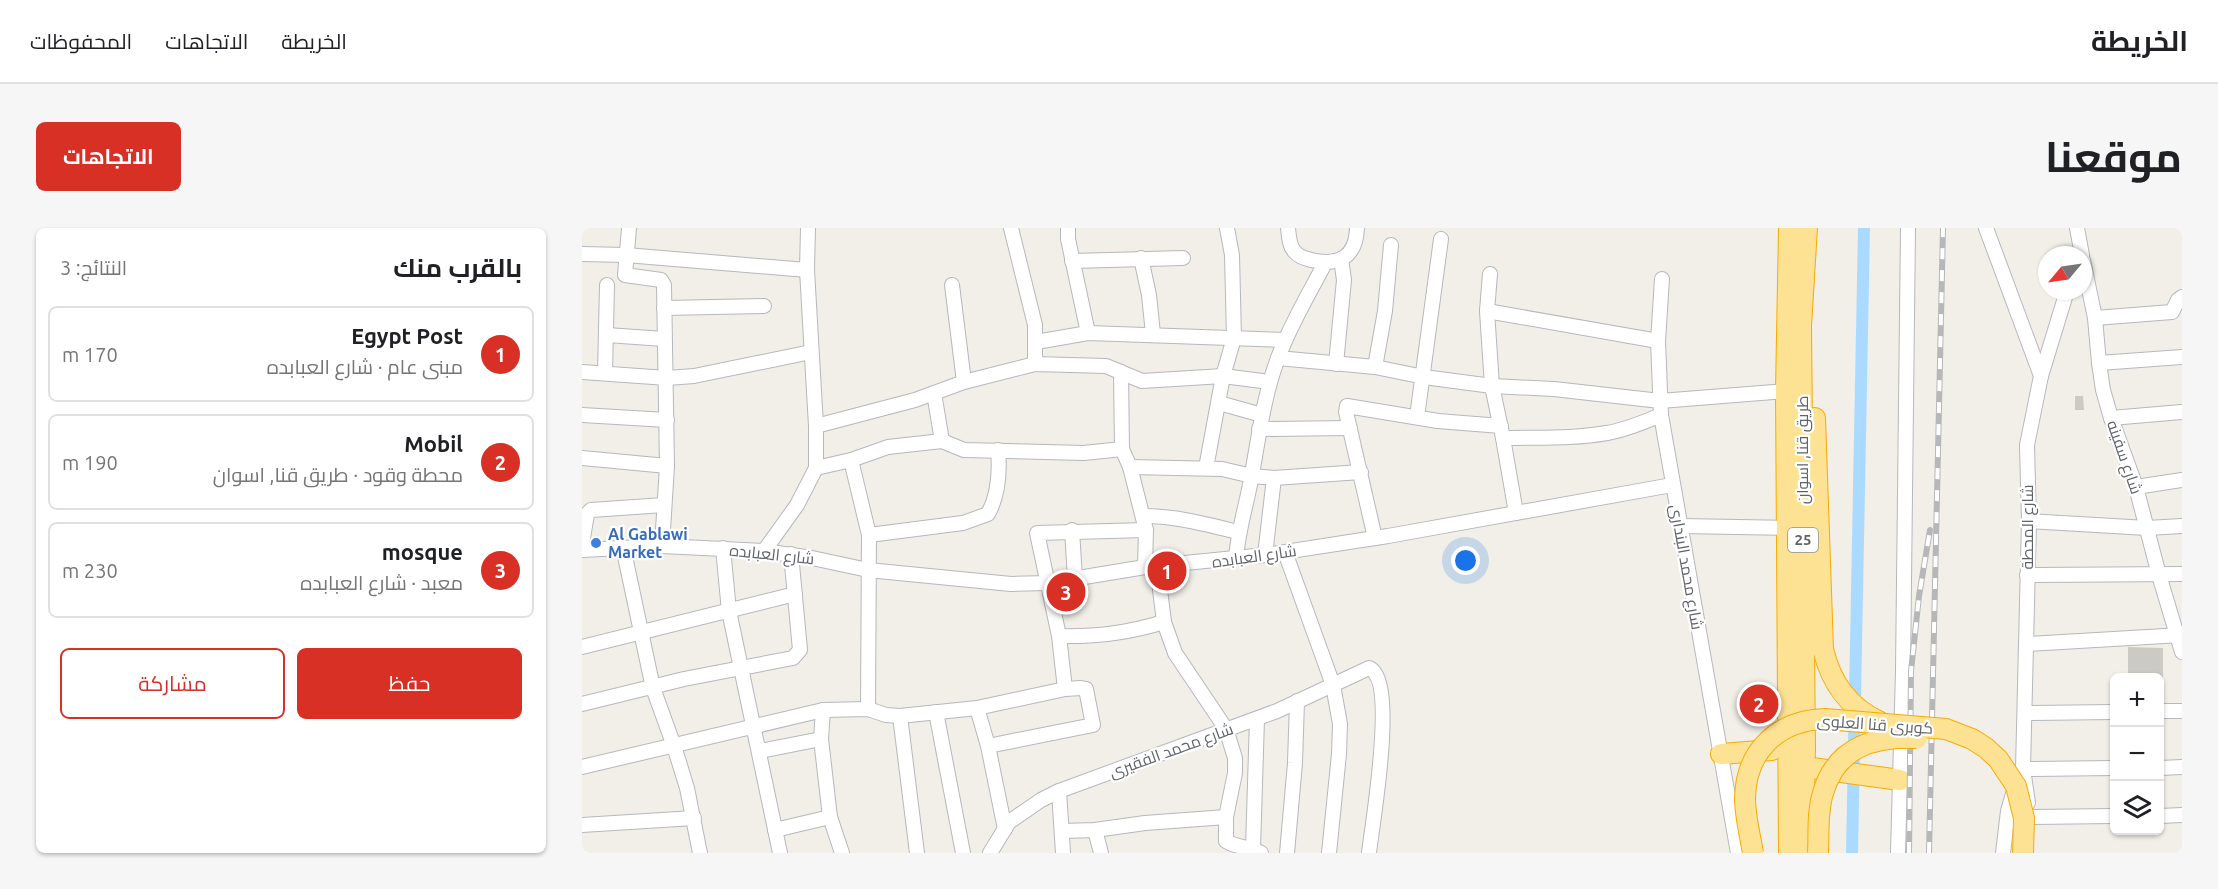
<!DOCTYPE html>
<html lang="ar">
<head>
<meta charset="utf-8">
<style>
	body { margin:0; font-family:Ubuntu,Cairo,sans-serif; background:#f6f6f6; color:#202124; direction:rtl }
	.controls { position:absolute; right:18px; bottom:18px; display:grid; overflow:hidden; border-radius:9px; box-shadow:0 2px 4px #0004 }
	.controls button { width:54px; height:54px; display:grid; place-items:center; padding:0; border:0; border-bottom:2px solid #e0e0e0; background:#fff; color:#202124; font:30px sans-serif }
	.compass { position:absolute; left:1456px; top:18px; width:54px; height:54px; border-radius:50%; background:#fff; box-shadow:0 2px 4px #0004; rotate:241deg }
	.you { position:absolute; left:884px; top:333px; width:21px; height:21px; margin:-15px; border:4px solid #fff; border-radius:50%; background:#1a73e8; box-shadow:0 0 0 9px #1a73e833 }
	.badge { display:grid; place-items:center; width:39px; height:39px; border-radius:50%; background:#d93025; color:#fff; font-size:20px; font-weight:700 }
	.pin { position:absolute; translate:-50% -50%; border:3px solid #fff; box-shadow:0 2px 6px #0006 }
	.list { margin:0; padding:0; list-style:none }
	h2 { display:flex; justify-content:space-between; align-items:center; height:78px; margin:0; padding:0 24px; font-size:26px }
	h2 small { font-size:20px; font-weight:400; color:#757577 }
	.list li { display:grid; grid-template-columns:39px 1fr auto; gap:18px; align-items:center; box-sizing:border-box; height:96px; margin:0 12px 12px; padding:0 12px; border:2px solid #e0e0e0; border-radius:9px }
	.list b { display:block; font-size:22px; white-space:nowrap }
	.list p { margin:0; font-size:20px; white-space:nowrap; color:#757577 }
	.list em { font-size:20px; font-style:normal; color:#757577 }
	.actions { display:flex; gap:12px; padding:18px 24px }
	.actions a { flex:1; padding:14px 0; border:2px solid #d93025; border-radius:9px; text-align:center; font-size:21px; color:#d93025 }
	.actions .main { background:#d93025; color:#fff }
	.icon { flex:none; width:33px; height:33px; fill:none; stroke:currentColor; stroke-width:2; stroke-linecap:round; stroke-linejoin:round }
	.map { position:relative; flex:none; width:1600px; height:625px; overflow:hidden; direction:ltr; border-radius:9px }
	header { display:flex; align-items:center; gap:36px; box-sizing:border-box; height:84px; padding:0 30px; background:#fff; border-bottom:2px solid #e0e0e0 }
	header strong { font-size:28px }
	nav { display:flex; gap:33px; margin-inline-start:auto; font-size:21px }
	.intro { display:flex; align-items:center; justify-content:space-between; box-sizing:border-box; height:144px; padding:0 36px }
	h1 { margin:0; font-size:42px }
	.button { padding:15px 27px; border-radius:9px; background:#d93025; color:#fff; font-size:21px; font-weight:700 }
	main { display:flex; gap:36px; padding:0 36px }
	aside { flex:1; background:#fff; border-radius:9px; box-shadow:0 2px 4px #0004 }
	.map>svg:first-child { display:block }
</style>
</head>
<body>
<header>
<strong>الخريطة</strong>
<nav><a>الخريطة</a><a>الاتجاهات</a><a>المحفوظات</a></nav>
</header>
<div class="intro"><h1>موقعنا</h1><a class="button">الاتجاهات</a></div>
<main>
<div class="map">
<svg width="1600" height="625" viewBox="0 0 1600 625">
	<rect width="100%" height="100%" fill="#f1efe8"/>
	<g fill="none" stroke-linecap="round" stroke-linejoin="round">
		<polyline stroke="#aadaff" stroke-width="12" points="1270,625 1282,0"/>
	</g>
	<g fill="#cccac5">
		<polygon points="1493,168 1501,168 1502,182 1493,182"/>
		<polygon points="1546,419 1581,420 1581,478 1578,478 1578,449 1546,449"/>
	</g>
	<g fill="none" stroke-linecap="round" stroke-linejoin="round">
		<g stroke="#b5b8bc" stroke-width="16">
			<g id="minor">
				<polyline points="47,0 43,47 79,52 82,57 85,238 80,318"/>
				<polyline points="429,0 453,97 453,136"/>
				<polyline points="486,0 486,11 506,105"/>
				<path d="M706,0C707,8 707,17 712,23C717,29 722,30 729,32C756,38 774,30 775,0"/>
				<polyline points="1404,0 1459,148"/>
				<polyline points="1495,0 1500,27"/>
				<polyline points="0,26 44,27 225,42"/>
				<polyline points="559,30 567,67 571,106"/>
				<polyline points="1501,32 1513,90 1517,135 1521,162 1529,190 1554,259 1577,347 1600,424"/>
				<polyline points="490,33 601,30"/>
				<polyline points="908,46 905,83 910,158 921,210 934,285"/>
				<polyline points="1080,51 1076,113 1079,187 1156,625"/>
				<polyline points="370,57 382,154"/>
				<polyline points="82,80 182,78"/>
				<polyline points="905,83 1076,113"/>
				<polyline points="1513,90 1590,84 1596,72 1600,69"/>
				<polyline points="25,107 82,111"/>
				<polyline points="454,114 506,105 703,112"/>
				<polyline points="696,130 793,139 842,149 910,158 972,161 1078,173 1204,163"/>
				<polyline points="1517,135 1600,129"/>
				<polyline points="754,136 762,52 759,31"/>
				<polyline points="793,139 803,83 809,17"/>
				<polyline points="0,144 85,150 112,148 229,124"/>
				<polyline points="539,144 540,221 548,239 564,302 563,339"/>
				<polyline points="23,145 25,57"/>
				<polyline points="352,165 360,213"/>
				<polyline points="637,175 680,187"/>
				<polyline points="0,187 85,192"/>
				<polyline points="835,189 859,11"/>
				<polyline points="1529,190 1600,184"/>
				<polyline points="234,198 333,172 382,154 453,136 524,138 560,153 641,148 688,154"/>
				<polyline points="677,201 768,200"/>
				<path d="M921,210C956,209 991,211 1025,205C1044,202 1062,194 1079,187"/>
				<polyline points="0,230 85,238"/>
				<polyline points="269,232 287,307 286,481"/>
				<polyline points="548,239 640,241 670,248 692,250 779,244"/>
				<polyline points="234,240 269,232 306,219 360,213 382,222 502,225 540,221"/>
				<polyline points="624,240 641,148 652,110 650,27 645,0"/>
				<polyline points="1554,259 1600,252"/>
				<path d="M561,288C594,288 624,296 656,304"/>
				<polyline points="1447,293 1565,300 1600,298"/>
				<polyline points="1098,298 1206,300"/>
				<polyline points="490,302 493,351"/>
				<path d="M287,307L381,295L406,286C417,266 418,244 416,222"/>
				<polyline points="793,310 764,184 765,178 856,193 919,198"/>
				<polyline points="0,316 5,286 9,282 82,277"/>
				<polyline points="41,319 71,460 92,518 105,560 118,625"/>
				<polyline points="141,320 147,383 198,625"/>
				<polyline points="0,322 80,318 182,323 230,330 286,342 429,356 466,355 563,339 683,327 806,308 1090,257"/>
				<polyline points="182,323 215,277 234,240 234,198 225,42 226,0"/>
				<polyline points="703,324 751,457 758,496 757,526 747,625"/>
				<polyline points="683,327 692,250"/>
				<path d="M654,331C656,301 665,276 670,246C677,207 682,167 696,130C708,97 727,66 743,35"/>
				<path d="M575,338L582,394L593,425L644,501L653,530V545L644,589V613C654,620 668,618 679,625"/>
				<polyline points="1445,347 1600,346"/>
				<path d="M477,408C515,409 546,405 582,394"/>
				<polyline points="1444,416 1600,407"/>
				<polyline points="0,419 213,366"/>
				<polyline points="483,461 477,408 455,305 564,302"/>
				<polyline points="0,476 102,451 211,430 218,422 209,326"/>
				<polyline points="395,480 406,518 423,601"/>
				<polyline points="241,482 239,511 248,589 260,625"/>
				<polyline points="1578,483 1600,483"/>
				<polyline points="354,484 381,625"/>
				<polyline points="1443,485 1532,484"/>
				<polyline points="318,488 335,625"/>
				<polyline points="178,523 239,511"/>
				<polyline points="0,539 241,482 286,481 304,487 318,488 395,480 483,461 499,460 504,461 511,497 406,518"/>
				<polyline points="1578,540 1600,539"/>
				<polyline points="1441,541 1532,540"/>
				<polyline points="477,563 481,625"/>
				<polyline points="1446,575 1441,541 1447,293 1445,217 1459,148 1485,63"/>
				<polyline points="1578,588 1600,587"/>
				<polyline points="1448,589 1532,588"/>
				<polyline points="0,597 112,590"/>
				<polyline points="193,602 248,589"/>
				<polyline points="513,602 519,625"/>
				<polyline points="480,603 513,602 563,595 644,589"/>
				<polyline points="671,620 675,491"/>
				<path d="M408,625L427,594L459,572L477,563L695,483L787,440C816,452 790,597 787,625"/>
				<polyline points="705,625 713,535 715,473"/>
				<polyline points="1316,625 1321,443 1326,0"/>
				<polyline points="1421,625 1426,583 1433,559"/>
			</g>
		</g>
		<g stroke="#f9ab00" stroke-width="22">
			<g id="highway">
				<path d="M1233,190L1241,421C1249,455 1266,479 1298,494"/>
				<polyline points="1139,526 1190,522"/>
				<polyline points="1223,539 1318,552"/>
				<polyline points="1207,625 1204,163 1207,0"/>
				<polyline points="1221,625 1223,520 1219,98 1225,0"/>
			</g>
		</g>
		<use href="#minor" stroke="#fff" stroke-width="14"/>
		<use href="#highway" stroke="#fde293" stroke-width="20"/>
		<g stroke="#b6b7b8" stroke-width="6">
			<g id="rail">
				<polyline points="1327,625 1329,443 1337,368 1348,302"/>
				<polyline points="1347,625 1361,0"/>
			</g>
		</g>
		<use href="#rail" stroke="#fff" stroke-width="4" stroke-dasharray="11" stroke-linecap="butt"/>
		<g stroke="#f9ab00" stroke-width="22" stroke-linecap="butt">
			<g id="highway-bridge">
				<path d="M1171,625C1168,607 1163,588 1163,570C1164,522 1197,492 1243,491L1364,501L1390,511L1404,520L1416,531L1434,558L1442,590L1441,625"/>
				<path d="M1236,625C1237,606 1235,584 1241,565C1254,519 1292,508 1335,510"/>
			</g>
		</g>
		<use href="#highway-bridge" stroke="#fde293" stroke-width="20"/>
	</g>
	<circle fill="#3f7fe0" stroke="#fff" stroke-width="2" cx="14" cy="315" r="6"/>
	<g text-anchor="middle" stroke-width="4.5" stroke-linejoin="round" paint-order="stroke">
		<rect fill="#fff" stroke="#8f9295" stroke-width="1.5" x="1206" y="300" width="30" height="24" rx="4.5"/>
		<g font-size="15" font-weight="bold" fill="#5f6368">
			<text x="1221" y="317">25</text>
		</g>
		<g font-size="16" fill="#5f6368" stroke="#fff">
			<text transform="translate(1220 222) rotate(-90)" y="6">طريق قنا, اسوان</text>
			<text transform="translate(1543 229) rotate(71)" y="6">شارع سفينه</text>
			<text transform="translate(1445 299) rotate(-90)" y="6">شارع المحطة</text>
			<text transform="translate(190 326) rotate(6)" y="6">شارع العبابده</text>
			<text transform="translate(672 328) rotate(-8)" y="6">شارع العبابده</text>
			<text transform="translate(1105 339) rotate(80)" y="6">شارع محمد البندارى</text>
			<text transform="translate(1293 496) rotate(4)" y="6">كوبرى قنا العلوى</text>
			<text transform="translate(589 522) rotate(-20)" y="6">شارع محمد الفقيرى</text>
		</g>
		<g font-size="16" font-weight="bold" fill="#366cbe" stroke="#fff" text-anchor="start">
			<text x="26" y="312">Al Gablawi<tspan x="26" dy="18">Market</tspan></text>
		</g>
	</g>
</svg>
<div class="controls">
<button>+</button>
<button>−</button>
<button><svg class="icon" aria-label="layers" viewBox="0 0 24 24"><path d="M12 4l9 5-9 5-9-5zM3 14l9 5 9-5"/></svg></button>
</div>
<svg class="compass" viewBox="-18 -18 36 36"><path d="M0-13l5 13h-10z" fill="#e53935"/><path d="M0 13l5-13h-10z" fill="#757577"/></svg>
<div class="you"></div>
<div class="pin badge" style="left:585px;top:343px">1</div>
<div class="pin badge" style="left:1177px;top:476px">2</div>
<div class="pin badge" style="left:484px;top:364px">3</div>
</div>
<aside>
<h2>بالقرب منك<small>النتائج: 3</small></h2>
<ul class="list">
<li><span class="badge">1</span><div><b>Egypt Post</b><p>مبنى عام · شارع العبابده</p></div><em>170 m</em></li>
<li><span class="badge">2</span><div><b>Mobil</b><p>محطة وقود · طريق قنا, اسوان</p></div><em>190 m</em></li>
<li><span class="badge">3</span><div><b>mosque</b><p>معبد · شارع العبابده</p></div><em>230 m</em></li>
</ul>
<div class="actions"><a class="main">حفظ</a><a>مشاركة</a></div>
</aside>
</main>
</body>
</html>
